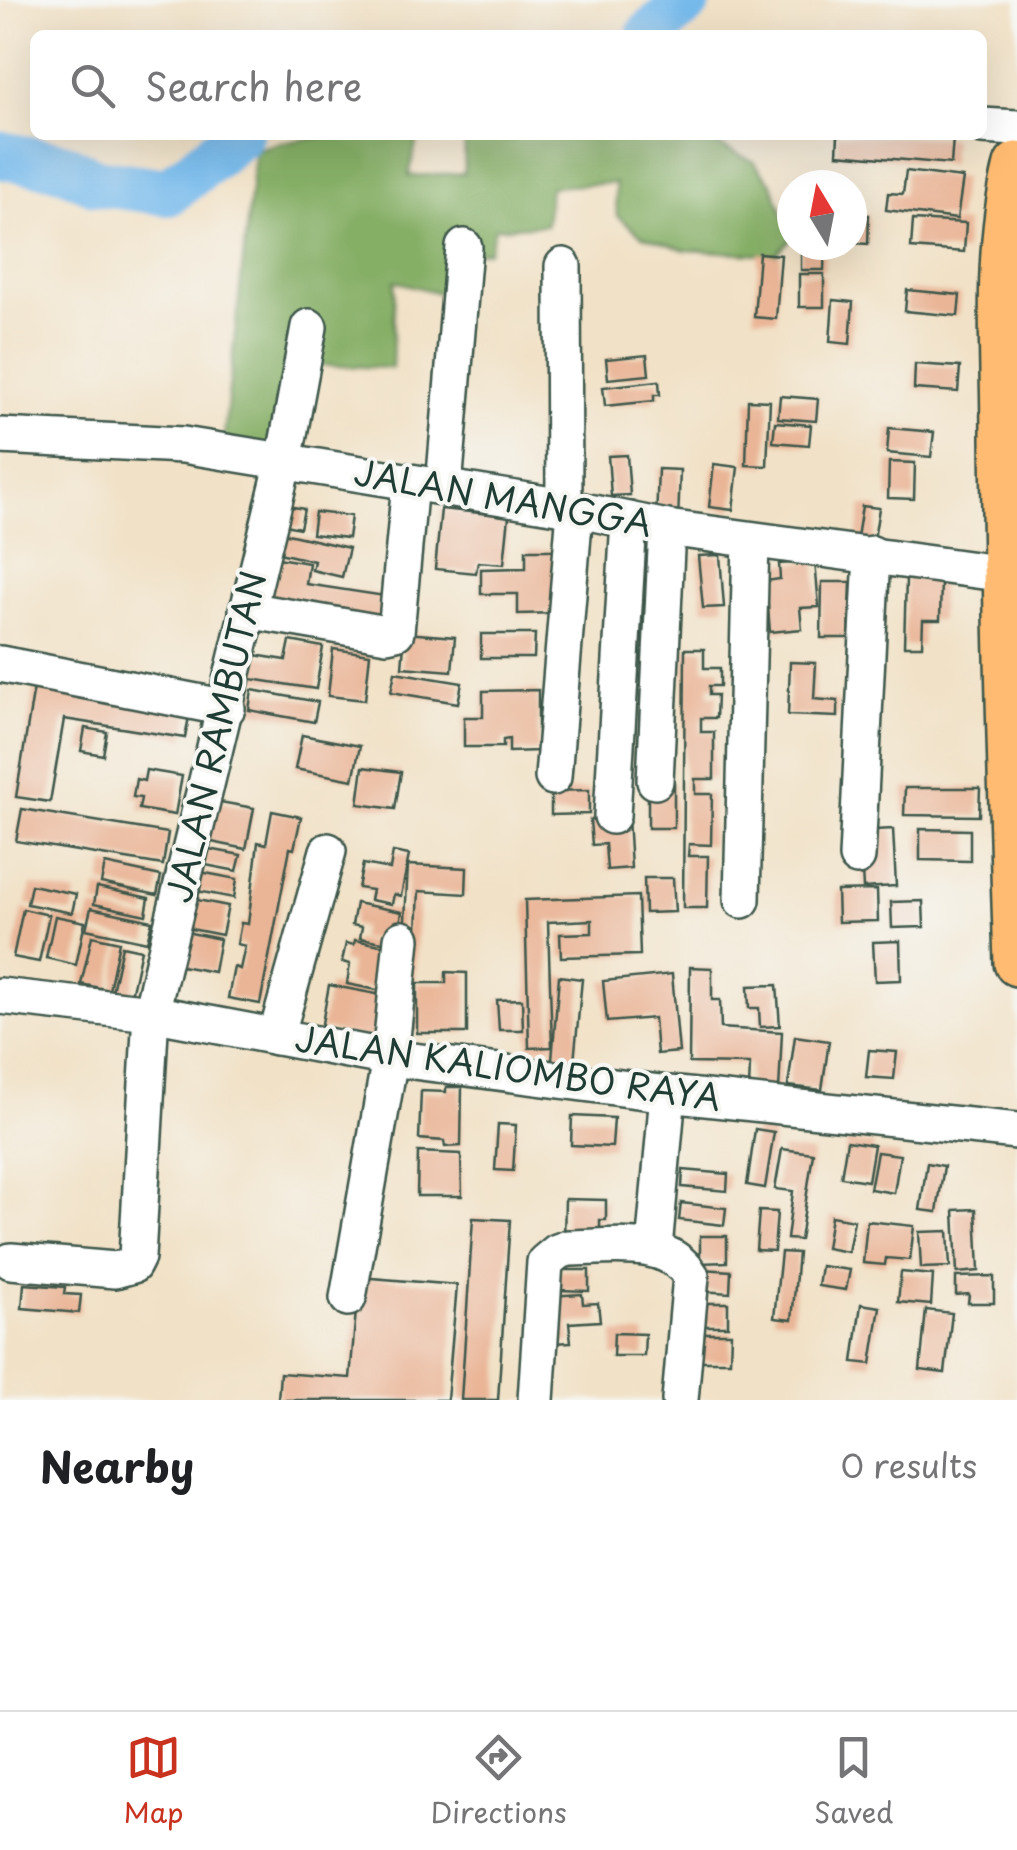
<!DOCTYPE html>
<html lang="en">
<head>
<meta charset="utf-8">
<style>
	body { margin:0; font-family:"Playpen Sans",sans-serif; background:#f6f6f6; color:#202124 }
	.compass { position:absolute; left:777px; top:170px; width:90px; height:90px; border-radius:50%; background:#fff; box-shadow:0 10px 40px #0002; rotate:350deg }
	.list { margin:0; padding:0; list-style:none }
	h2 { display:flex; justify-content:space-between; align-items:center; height:130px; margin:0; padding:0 40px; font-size:42px }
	h2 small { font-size:32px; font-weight:400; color:#757577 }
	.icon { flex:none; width:55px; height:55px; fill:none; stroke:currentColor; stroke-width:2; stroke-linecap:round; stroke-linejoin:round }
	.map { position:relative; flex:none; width:1017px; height:1400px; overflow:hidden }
	.search { position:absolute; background:#fff; box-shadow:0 10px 40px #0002; left:30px; right:30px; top:30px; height:110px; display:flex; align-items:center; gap:25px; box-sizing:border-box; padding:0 35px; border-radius:15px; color:#757577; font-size:38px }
	.sheet { height:310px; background:#fff }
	nav { display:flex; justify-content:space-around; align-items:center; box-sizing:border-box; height:140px; border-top:2px solid #e0e0e0; background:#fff; font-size:28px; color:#757577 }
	nav a { display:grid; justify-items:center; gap:5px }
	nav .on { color:#c8321e }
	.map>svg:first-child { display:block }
</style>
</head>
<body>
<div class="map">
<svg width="1017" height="1400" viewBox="0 0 1017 1400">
	<rect width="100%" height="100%" fill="#f6f6f2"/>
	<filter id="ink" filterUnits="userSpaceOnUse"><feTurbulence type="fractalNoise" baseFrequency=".01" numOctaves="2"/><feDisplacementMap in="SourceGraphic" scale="20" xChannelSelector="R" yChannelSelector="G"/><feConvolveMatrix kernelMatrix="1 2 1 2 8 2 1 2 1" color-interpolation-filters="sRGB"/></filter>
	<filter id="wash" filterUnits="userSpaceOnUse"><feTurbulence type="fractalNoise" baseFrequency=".0048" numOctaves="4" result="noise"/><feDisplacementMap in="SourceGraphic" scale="40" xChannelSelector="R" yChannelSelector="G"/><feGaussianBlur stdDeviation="2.25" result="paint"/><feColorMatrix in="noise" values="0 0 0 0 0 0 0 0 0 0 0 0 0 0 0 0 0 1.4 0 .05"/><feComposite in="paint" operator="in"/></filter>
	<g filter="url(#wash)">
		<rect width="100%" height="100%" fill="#f1e1c6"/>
		<polygon fill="#86af66" stroke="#52764d" stroke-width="2.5" points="334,135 418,135 409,176 464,173 465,137 472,135 696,135 753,161 772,184 792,238 775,255 685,250 642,236 617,216 615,183 550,187 546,225 495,228 489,251 450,254 442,294 395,281 392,368 308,365 295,461 222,455 255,150 278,143"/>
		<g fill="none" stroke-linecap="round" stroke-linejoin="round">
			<g stroke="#76baec" stroke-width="48">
				<polyline points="650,35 688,0"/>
				<polyline points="0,155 62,166 96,182 168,192 239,135"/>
			</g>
		</g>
		<g id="blocks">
			<g fill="#eab597">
				<polygon points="838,135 953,138 951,164 837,154"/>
				<polygon points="906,171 963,178 957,219 886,210 888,193 903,194"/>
				<polygon points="852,214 869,215 868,244 852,243"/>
				<polygon points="913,220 966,223 964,252 911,248"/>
				<polygon points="801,245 825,245 824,270 801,270"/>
				<polygon points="759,253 781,255 776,319 754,317"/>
				<rect x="799" y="274" width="25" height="33"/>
				<polygon points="907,290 960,295 958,316 905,311"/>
				<polygon points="833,300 853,302 850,344 830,342"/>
				<polygon points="647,355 649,375 608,379 606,359"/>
				<polygon points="915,364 960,367 958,392 914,389"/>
				<polygon points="659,381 660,395 654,395 654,401 605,406 603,387"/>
				<polygon points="780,396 818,399 816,421 778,418"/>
				<polygon points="748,400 770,401 767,466 746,465"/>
				<polygon points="775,422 811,425 809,445 773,442"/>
				<polygon points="889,428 934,432 931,457 887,453"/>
				<polygon points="627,455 630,495 611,496 608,456"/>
				<polygon points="889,462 915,463 914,499 888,498"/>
				<polygon points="714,464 738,467 733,510 709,507"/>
				<polygon points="658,469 680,470 678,522 656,521"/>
				<polygon points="278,504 304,509 300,528 274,523"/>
				<polygon points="862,506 879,508 873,546 856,544"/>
				<polygon points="441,509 509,516 504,564 478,562 476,573 435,569"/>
				<polygon points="315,512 351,516 348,538 312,534"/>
				<polygon points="270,530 349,548 342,577 312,570 314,561 266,550"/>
				<polygon points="526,550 558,550 558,613 518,614 518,594 481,594 481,569 526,568"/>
				<polygon points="720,555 724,607 703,608 698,556"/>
				<polygon points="265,556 309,563 306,584 385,596 381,624 257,606"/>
				<polygon points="815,561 819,607 800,608 802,629 770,632 766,581 780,579 779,564"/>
				<polygon points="906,579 941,580 940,620 923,620 922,646 904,646"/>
				<polygon points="822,582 851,582 849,638 821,638"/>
				<polygon points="405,633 455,637 452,671 402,667"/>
				<polygon points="481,634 535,634 534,658 481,658"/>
				<polygon points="290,641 323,647 316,689 238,677 242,653 286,660"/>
				<polygon points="333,649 370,654 365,700 328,696"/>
				<polygon points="685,649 704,649 704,668 720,668 720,686 709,686 709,695 717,695 716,718 701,718 701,732 714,732 714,779 695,779 695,794 712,794 711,845 689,844 688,856 708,856 707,908 683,908"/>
				<polygon points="790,662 816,663 814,699 838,701 838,717 788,715"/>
				<polygon points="395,672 462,683 458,703 391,692"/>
				<polygon points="35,681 191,706 185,738 64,719 50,802 16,797"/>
				<polygon points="252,690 318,702 314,722 249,710"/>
				<polygon points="538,690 538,751 509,752 509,739 503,740 503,747 464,747 464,717 483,717 483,691"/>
				<polygon points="85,728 107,732 103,755 81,751"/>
				<polygon points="302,735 360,746 353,780 295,769"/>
				<polygon points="363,767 401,772 395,809 358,804"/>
				<polygon points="146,770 182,776 175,815 139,809 141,798 133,797 136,779 144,781"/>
				<rect x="648" y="783" width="26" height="45"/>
				<polygon points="905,788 980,788 979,816 904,815"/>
				<polygon points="589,790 589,814 551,815 551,791"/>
				<polygon points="209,800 254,808 246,849 202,840"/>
				<polygon points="22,809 168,833 163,865 16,841"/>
				<polygon points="272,811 301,817 294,849 290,848 260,1004 228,998 234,967 240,969 245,946 237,944 241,923 248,924 258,842 266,844"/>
				<polygon points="628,817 631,868 607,870 605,844 592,845 590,820"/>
				<polygon points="893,829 896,886 863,888 861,851 874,830"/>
				<polygon points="920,829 970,830 970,861 920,860"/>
				<polygon points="198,847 241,855 237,871 195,863"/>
				<polygon points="393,852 409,855 401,896 394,894 392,904 370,900 372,890 358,888 363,864 390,869"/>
				<polygon points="105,864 161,876 157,895 101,883"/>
				<polygon points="408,865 467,868 466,894 419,891 412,1028 399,1028"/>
				<polygon points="195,871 237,879 234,898 192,890"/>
				<polygon points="644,878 673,878 675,912 645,913"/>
				<polygon points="31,885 76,894 72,913 27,904"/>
				<polygon points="97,887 149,898 146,915 94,904"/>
				<polygon points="877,890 878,921 838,922 837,891"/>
				<polygon points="638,896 640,955 561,957 560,934 592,933 592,920 548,922 552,1047 529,1048 525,900"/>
				<polygon points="187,898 228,906 222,935 181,927"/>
				<polygon points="923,901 924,927 892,928 891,902"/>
				<polygon points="356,903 402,912 398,934 388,943 360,938 362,927 352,925"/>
				<polygon points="91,908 152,921 147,942 86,929"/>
				<polygon points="23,909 49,915 39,962 13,957"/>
				<polygon points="55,916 85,922 76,965 46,958"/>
				<polygon points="176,930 220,939 214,972 170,964"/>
				<polygon points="92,936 119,942 109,990 81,984"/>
				<polygon points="355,940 391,947 382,991 347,984 350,964 342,962 346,943 354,945"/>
				<polygon points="900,941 901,980 875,981 873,942"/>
				<polygon points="122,946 141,950 130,1000 111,996"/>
				<polygon points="690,967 712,968 712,1000 720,1000 721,1028 782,1032 779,1090 749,1089 750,1064 689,1063"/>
				<polygon points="446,972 467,973 467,1033 417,1033 417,983 446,983"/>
				<polygon points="672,974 679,1052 657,1054 654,1018 607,1022 603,981"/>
				<polygon points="559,976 582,979 574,1062 552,1060"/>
				<polygon points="329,985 382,995 374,1039 321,1029"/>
				<polygon points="777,985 780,1026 760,1027 759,1008 749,1008 748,986"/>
				<polygon points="522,999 523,1030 499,1030 497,1000"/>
				<polygon points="795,1036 829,1041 822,1090 788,1086"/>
				<polygon points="869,1050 897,1052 894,1079 866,1077"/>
				<polygon points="446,1087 462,1087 461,1146 445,1147 444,1141 419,1139 421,1091 446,1092"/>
				<polygon points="572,1116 614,1118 612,1147 571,1145"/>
				<polygon points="498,1124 516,1125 513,1171 495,1170"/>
				<polygon points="755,1129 774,1132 765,1188 747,1185"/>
				<polygon points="847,1141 874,1145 868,1181 841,1177"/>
				<polygon points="782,1149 813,1153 800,1240 787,1239 793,1191 775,1189"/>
				<polygon points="418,1152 461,1154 462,1196 417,1196"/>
				<polygon points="877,1152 900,1155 894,1193 870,1189"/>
				<polygon points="927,1163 944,1166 937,1212 920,1210"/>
				<polygon points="683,1170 728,1174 727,1191 682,1187"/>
				<polygon points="565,1199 606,1200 606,1220 600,1220 600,1241 564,1240"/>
				<polygon points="681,1203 726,1208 724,1225 679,1220"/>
				<polygon points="976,1209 979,1271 957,1273 954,1210"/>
				<polygon points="759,1211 777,1212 774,1251 756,1250"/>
				<polygon points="831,1216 854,1220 848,1252 826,1248"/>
				<polygon points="473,1218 510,1220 498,1400 461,1400"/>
				<polygon points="867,1221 914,1226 910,1260 886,1258 885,1265 863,1263"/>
				<polygon points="948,1231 950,1267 921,1268 919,1232"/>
				<polygon points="700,1236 727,1236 727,1262 700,1263"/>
				<polygon points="781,1252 798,1253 792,1320 774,1318"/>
				<polygon points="821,1266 850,1270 846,1290 818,1286"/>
				<polygon points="702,1269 731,1271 730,1293 700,1291"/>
				<polygon points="558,1270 589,1270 589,1291 558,1290"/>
				<polygon points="901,1272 933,1275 931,1305 898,1302"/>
				<polygon points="994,1276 994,1303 968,1303 969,1294 956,1295 956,1277"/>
				<polygon points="359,1277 457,1285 447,1400 278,1400 280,1373 350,1378"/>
				<polygon points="24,1284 65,1287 64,1294 81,1295 79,1313 22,1308"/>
				<polygon points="582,1294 583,1304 598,1303 600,1321 569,1323 571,1342 553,1343 549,1296"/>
				<rect x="697" y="1303" width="31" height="23"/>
				<polygon points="861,1304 880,1307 871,1364 853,1362"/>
				<polygon points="926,1310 952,1313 945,1373 920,1370"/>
				<polygon points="614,1333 645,1334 644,1356 613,1356"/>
				<polygon points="695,1333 731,1333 730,1361 694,1361"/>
			</g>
		</g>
	</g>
	<g filter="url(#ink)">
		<use href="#blocks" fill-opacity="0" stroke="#3e564a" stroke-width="2.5"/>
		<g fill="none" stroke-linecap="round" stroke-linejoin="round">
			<g stroke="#3e564a" stroke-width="40">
				<g id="minor">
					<polyline points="982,126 1017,128"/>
					<polyline points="563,266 564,507"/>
					<polyline points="0,436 183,445 564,507 667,528 1005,574"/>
					<polyline points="444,487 464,247"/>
					<polyline points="247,610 387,634 396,632 410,483"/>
					<polyline points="0,664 227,708"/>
					<polyline points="553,777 575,510"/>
					<polyline points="655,781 667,528"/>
					<polyline points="612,816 629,520"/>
					<polyline points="857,857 872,554"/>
					<polyline points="742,900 751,540"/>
					<polyline points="0,996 151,1013 390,1058 668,1094 1017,1131"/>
					<polyline points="276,1037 328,851"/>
					<polyline points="654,1248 668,1094"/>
					<polyline points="11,1261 115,1270 133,1265 137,1257 151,1013 284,461 309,327"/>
					<polyline points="348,1298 390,1058 402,939"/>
					<path d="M536,1400L545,1262L557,1252L568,1248C608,1248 667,1236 691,1276L680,1400"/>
				</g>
			</g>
			<g stroke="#3e564a" stroke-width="50">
				<path id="major" d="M1017,165C995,254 1004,347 1004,438C1006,613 1011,788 1017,963"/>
			</g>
			<use href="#minor" stroke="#fff" stroke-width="35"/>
			<use href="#major" stroke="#ffbb71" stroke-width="45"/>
		</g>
	</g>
	<g text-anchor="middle" stroke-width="8" stroke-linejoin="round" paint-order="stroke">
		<g font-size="35" fill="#1f3d34" stroke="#f6f6f2">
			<text transform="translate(503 499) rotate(10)" y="12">JALAN MANGGA</text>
			<text transform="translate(217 737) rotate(-77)" y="12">JALAN RAMBUTAN</text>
			<text transform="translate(508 1069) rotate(8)" y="12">JALAN KALIOMBO RAYA</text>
		</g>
	</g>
</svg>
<svg class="compass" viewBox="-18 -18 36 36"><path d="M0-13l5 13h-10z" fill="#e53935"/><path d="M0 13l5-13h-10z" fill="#757577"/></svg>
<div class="search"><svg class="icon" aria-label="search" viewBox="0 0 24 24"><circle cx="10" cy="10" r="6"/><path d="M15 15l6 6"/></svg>Search here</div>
</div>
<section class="sheet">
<h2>Nearby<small>0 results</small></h2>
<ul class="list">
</ul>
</section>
<nav>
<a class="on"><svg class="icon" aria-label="map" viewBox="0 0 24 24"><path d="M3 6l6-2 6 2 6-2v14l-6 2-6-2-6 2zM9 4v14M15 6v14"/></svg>Map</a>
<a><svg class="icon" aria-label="directions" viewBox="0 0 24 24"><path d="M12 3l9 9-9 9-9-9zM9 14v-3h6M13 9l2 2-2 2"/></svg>Directions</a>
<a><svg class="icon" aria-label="saved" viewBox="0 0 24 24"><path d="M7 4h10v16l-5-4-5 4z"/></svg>Saved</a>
</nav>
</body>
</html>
